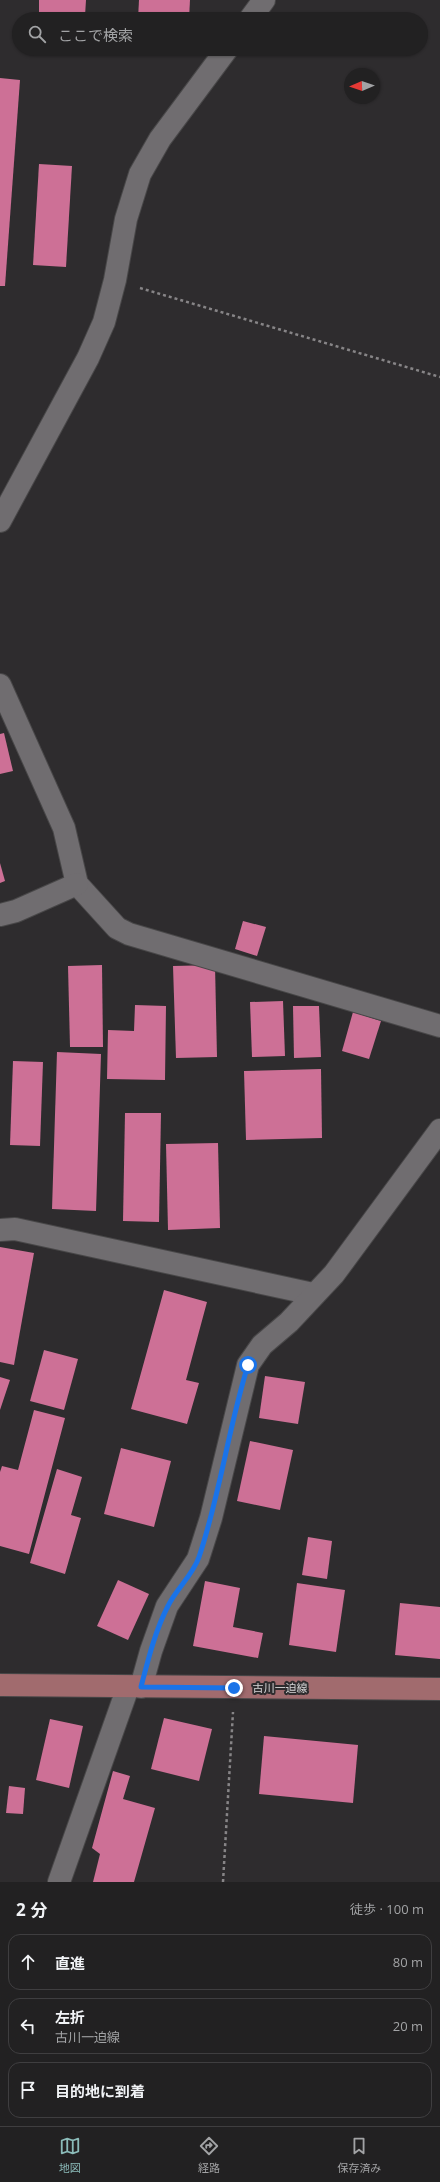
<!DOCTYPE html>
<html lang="ja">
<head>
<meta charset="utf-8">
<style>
	body { margin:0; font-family:"Open Sans","Noto Sans JP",sans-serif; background:#2a292a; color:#f1f3f6 }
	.compass { position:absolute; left:344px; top:68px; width:36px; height:36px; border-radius:50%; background:#222122; box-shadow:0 1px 3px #0004; rotate:268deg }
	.stop { position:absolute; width:12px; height:12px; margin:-9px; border:3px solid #1a73e8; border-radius:50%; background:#fff }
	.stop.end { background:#1a73e8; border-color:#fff; box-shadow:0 1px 4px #0008 }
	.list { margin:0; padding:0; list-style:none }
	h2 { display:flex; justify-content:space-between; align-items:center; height:52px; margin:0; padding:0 16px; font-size:17px }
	h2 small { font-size:13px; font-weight:400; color:#a2a3a5 }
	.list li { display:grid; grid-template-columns:26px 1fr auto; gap:12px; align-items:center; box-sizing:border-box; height:56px; margin:0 8px 8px; padding:0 8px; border:1px solid #3f3e40; border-radius:12px }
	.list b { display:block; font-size:15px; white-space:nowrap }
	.list p { margin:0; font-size:13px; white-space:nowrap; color:#a2a3a5 }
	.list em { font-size:13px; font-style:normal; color:#a2a3a5 }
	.icon { flex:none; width:22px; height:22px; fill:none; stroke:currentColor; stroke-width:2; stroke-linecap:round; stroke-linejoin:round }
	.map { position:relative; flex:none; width:440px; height:1882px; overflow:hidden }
	.search { position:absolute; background:#222122; box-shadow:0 1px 3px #0004; left:12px; right:12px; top:12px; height:44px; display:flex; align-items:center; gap:10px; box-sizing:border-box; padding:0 14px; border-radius:22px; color:#a2a3a5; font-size:15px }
	.sheet { height:244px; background:#222122 }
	nav { display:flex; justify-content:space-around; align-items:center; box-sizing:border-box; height:56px; border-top:1px solid #3f3e40; background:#222122; font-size:11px; color:#a2a3a5 }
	nav a { display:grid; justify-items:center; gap:2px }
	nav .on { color:#8bbbb9 }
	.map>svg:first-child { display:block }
</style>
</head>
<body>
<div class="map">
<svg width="440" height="1882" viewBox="0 0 440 1882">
	<rect width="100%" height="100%" fill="#2e2c2e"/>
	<g fill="#cd7096">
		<polygon points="39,0 86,0 85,16 39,15"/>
		<polygon points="139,0 190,0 189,19 138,19"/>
		<polygon points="137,49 188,49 188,53 137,51"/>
		<polygon points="0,78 20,80 5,286 0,286"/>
		<polygon points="39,164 72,166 66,267 33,265"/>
		<polygon points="4,733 13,771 0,774 0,734"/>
		<polygon points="0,863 5,881 0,883"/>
		<polygon points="243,921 266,927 257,956 235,949"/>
		<polygon points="102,965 103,1047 70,1047 68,966"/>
		<polygon points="215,965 217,1057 176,1058 173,966"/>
		<polygon points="283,1001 285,1056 252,1057 250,1002"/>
		<polygon points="135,1005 166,1006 165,1080 107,1079 108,1030 134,1031"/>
		<polygon points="293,1006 319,1006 321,1057 294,1058"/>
		<polygon points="353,1012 381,1021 369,1059 342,1051"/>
		<polygon points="57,1052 101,1054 96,1211 52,1209"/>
		<polygon points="13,1061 43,1062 40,1146 10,1145"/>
		<polygon points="321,1069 322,1138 246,1140 244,1071"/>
		<polygon points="125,1113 161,1113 159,1222 123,1221"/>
		<polygon points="218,1143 220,1228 168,1230 166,1144"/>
		<polygon points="0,1247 34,1253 14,1365 0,1362"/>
		<polygon points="164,1290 207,1302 186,1380 199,1383 187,1424 131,1409"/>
		<polygon points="44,1350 78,1359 64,1410 30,1401"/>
		<polygon points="265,1376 305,1382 298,1424 259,1418"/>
		<polygon points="0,1377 10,1380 0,1410"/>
		<polygon points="34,1410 65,1418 29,1554 0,1546 0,1472 2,1466 18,1470"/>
		<polygon points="250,1441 293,1450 280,1510 237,1501"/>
		<polygon points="121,1448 171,1461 154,1527 104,1514"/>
		<polygon points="57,1469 82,1477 71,1515 81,1518 65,1574 30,1563"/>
		<polygon points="308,1537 332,1541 327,1579 302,1575"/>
		<polygon points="118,1580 149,1594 128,1640 97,1626"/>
		<polygon points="205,1581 240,1588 233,1627 263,1633 258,1658 193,1646"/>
		<polygon points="297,1583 345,1590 336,1652 289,1645"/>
		<polygon points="400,1603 440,1607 440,1659 395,1655"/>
		<polygon points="164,1718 212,1729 199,1781 151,1769"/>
		<polygon points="50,1719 83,1726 69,1788 36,1780"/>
		<polygon points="264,1736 358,1745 353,1803 259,1794"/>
		<polygon points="113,1771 130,1776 123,1799 155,1808 134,1882 93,1882 100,1854 92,1848"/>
		<polygon points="9,1786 25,1788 23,1814 6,1813"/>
	</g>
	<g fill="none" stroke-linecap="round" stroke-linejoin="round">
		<g stroke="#484748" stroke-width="24">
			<g id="street">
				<polyline points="250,19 264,0"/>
				<polyline points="0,521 88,358 104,322 115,280 126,219 140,174 160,139 227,49"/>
				<polyline points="0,685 64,828 77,884 117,928 129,934 440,1026"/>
				<polyline points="0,915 16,911 77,884"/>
				<polyline points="0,1230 15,1229 313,1294"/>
				<polyline points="141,1687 151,1651 167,1606 198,1559 211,1518 248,1365 262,1345 289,1322 334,1274 440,1130"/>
				<polyline points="59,1882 128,1687"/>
			</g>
		</g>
		<g stroke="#484748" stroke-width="24">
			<polyline id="primary" points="0,1685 440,1689"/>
		</g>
		<g stroke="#878587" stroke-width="2.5" stroke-dasharray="3 3" stroke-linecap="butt">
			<polyline points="140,288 440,377"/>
			<polyline points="223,1882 233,1712"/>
		</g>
		<use href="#street" stroke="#706d70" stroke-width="22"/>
		<use href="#primary" stroke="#a16b6e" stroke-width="22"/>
	</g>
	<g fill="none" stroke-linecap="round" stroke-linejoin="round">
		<path stroke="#1a73e8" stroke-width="5" d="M234,1688L141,1687C148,1660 155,1631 168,1606C176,1589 193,1575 199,1557C220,1495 228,1429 248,1365"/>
	</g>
	<g text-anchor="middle" stroke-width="4" stroke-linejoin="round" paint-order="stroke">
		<g font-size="11" fill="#d8d7d8" stroke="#2e2c2e">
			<text x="280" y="1692">古川一迫線</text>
		</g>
	</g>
</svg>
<svg class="compass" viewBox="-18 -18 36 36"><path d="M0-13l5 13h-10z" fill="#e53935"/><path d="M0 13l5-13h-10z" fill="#a2a3a5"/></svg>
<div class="stop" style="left:248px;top:1365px"></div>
<div class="stop end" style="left:234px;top:1688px"></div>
<div class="search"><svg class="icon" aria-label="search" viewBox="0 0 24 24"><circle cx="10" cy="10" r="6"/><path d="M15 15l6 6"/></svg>ここで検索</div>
</div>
<section class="sheet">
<h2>2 分<small>徒歩 · 100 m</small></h2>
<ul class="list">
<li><svg class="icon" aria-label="ahead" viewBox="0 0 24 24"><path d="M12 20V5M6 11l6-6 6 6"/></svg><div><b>直進</b></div><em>80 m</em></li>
<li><svg class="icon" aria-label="left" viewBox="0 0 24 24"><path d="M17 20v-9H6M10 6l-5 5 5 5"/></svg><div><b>左折</b><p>古川一迫線</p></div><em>20 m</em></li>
<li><svg class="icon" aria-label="arrive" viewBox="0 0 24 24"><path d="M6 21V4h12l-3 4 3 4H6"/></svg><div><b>目的地に到着</b></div></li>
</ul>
</section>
<nav>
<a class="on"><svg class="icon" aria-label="map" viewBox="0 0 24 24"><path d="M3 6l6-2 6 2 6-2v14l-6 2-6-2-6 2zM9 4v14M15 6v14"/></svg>地図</a>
<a><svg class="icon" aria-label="directions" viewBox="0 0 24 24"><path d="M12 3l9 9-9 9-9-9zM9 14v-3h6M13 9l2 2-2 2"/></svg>経路</a>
<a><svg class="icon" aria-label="saved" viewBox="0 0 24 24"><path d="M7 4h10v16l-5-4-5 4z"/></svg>保存済み</a>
</nav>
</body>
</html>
